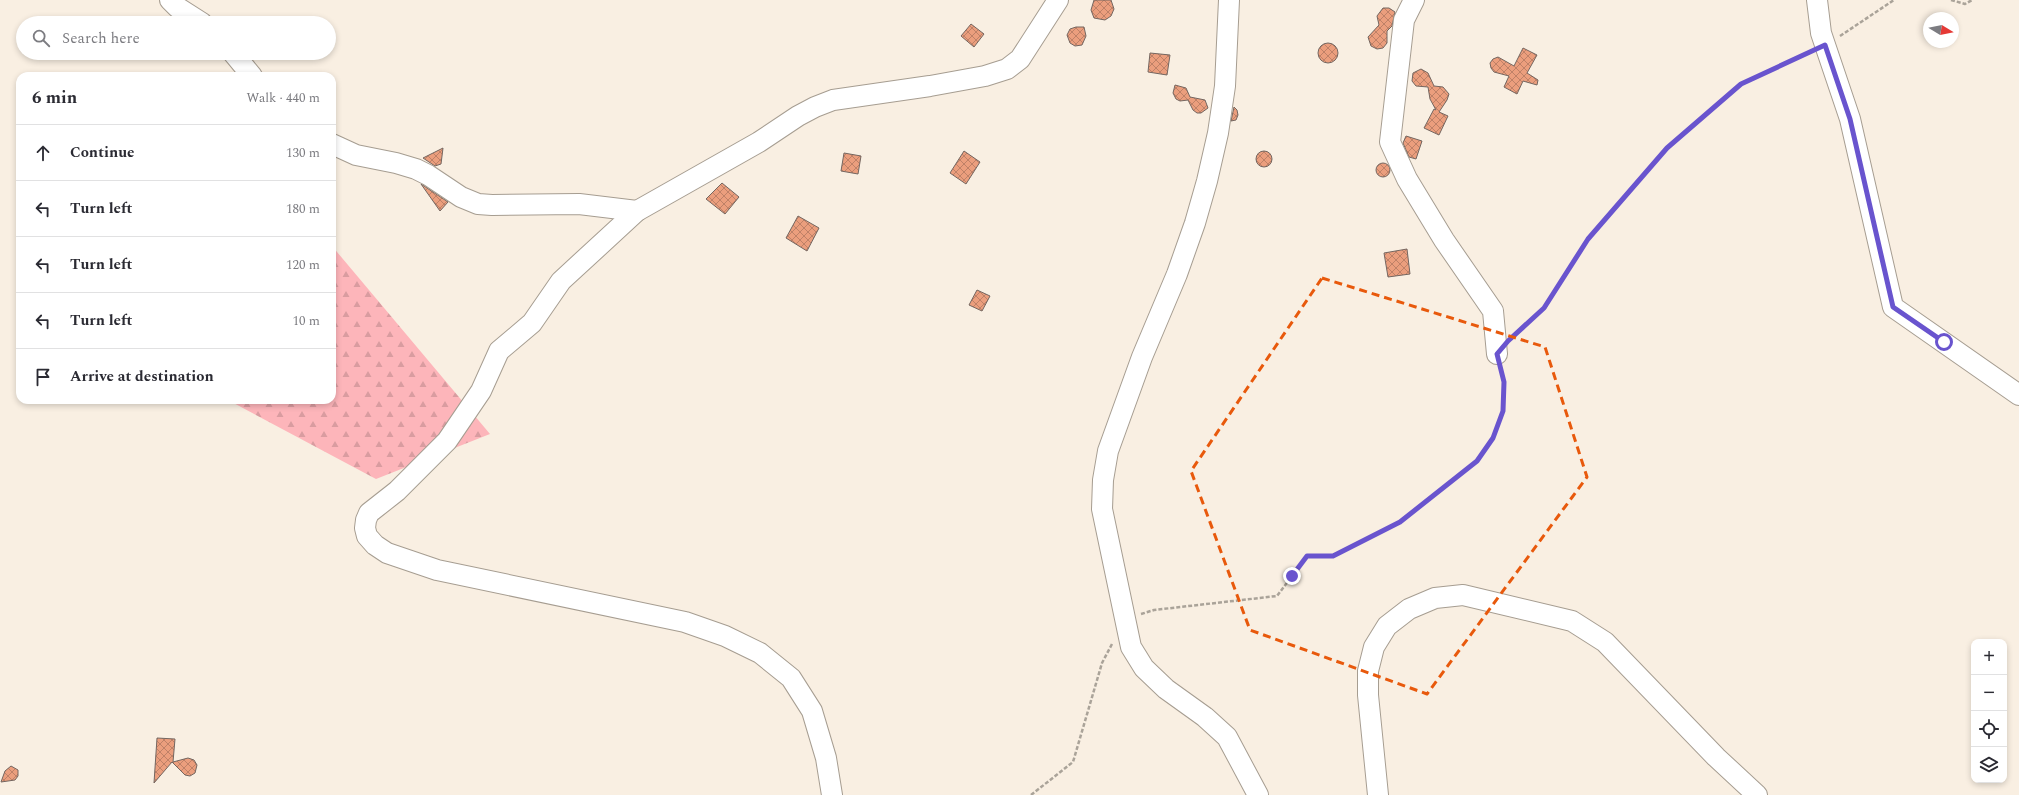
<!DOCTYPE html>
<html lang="en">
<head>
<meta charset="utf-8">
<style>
	body { margin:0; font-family:Spectral,serif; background:#f2f2f3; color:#2b2b33 }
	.controls { position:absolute; right:12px; bottom:12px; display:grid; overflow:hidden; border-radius:8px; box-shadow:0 2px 6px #0003 }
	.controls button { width:36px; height:36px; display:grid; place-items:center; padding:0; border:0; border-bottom:1px solid #e1e1e2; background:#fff; color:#2b2b33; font:20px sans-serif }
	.compass { position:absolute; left:1923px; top:12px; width:36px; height:36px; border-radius:50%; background:#fff; box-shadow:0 2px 6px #0003; rotate:100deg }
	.stop { position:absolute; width:12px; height:12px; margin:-9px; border:3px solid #6954ce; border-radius:50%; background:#fff }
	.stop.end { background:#6954ce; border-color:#fff; box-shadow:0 1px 4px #0008 }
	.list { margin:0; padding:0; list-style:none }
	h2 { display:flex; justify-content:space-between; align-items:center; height:52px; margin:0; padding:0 16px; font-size:17px }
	h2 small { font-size:13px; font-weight:400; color:#7c7c81 }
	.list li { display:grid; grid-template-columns:26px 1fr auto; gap:12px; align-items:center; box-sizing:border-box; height:56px; padding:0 16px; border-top:1px solid #e1e1e2 }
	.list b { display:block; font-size:15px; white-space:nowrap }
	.list em { font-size:13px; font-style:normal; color:#7c7c81 }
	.icon { flex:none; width:22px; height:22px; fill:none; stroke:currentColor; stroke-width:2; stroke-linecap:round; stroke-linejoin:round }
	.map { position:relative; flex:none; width:2019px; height:795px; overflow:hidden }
	.search { position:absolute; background:#fff; box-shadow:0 2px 6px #0003; left:16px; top:16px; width:320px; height:44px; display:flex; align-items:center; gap:10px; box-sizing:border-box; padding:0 14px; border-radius:22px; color:#7c7c81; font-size:15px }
	.panel { position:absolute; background:#fff; box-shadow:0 2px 6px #0003; left:16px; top:72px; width:320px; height:332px; border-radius:12px }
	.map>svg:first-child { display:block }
</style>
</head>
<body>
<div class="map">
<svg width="2019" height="795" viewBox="0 0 2019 795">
	<defs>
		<pattern id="forest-firs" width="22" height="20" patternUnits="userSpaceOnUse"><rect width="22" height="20" fill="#fdb5ba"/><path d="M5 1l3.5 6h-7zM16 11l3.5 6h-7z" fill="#d99ca0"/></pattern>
		<pattern id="building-cross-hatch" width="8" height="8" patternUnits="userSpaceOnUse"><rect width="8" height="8" fill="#eb9e7d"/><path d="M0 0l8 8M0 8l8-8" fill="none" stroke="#bf8167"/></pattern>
	</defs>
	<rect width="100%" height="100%" fill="#f9efe2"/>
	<polygon fill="url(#forest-firs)" points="332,246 490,434 376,479 228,400 332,400"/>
	<g fill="url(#building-cross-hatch)" stroke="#746660">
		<polygon points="1094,0 1111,0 1114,9 1111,16 1105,20 1094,18 1091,10"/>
		<polygon points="1383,8 1389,8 1395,12 1392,26 1387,31 1387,43 1383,48 1377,49 1371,46 1368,37 1379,25 1377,16"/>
		<polygon points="971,24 984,34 974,47 961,36"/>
		<polygon points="1076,27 1084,27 1086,36 1082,45 1075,46 1070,43 1067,35 1070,29"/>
		<circle cx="1328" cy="53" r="10"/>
		<polygon points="1523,48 1537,55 1527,73 1538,80 1537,85 1523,81 1517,94 1504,87 1509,76 1494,72 1491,68 1490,63 1493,59 1498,57 1514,66"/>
		<polygon points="1150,53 1170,55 1167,75 1148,72"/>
		<polygon points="1421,69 1428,73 1434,86 1443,87 1449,94 1447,100 1439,112 1448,116 1439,135 1424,128 1434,109 1436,110 1430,99 1428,87 1416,86 1412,81 1413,73"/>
		<polygon points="1175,85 1186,88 1190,97 1205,100 1208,108 1201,113 1197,113 1193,110 1188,100 1180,101 1176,99 1173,93"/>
		<polygon points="1234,107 1237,110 1238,115 1236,120 1231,121"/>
		<polygon points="1406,136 1422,141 1416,159 1409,157 1403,143"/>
		<polygon points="443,148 441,164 435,166 423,158"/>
		<polygon points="964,151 980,162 966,184 950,173"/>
		<circle cx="1264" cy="159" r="8"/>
		<polygon points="844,153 861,156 858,174 841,171"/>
		<circle cx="1383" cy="170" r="7"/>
		<polygon points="722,183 739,197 725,214 706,199"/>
		<polygon points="421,184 448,202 440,211"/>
		<polygon points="798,216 819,228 807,251 786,238"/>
		<polygon points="1407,249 1410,274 1388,277 1384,253"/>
		<polygon points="977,290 990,296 982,311 969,305"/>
		<polygon points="157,738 175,739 173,762 188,758 194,760 197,765 195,773 190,776 185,775 172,762 154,783"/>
		<polygon points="11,766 18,770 18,776 15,780 1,782 5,771"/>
	</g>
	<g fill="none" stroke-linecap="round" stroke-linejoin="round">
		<g stroke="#a69d91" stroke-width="22">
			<g id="minor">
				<polyline points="170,0 177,7 202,23"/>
				<polyline points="1229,0 1225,86 1218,133 1207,181 1195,223 1177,274 1142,357 1108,451 1103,480 1102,509 1131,647 1144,668 1166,689 1205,717 1227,737 1258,795"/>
				<polyline points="1414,0 1404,20 1390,142 1407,179 1444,240 1493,311 1497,354"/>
				<polyline points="1817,0 1821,33 1850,119 1893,307 2019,395"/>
				<polyline points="233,53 252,76"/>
				<polyline points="332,144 356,155 396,163 416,169 428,175 461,197 478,204 492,205 579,204 637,211"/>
				<polyline points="832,795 826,758 812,711 791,678 760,653 725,636 685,622 437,570 387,553 375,545 367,536 365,528 366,520 369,513 397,491 447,441 481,391 499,351 532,323 561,281 637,211 759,142 798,116 815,107 833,100 930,86 985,76 1007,69 1020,59 1058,0"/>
				<polyline points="1378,795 1368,695 1368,671 1374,647 1387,626 1409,609 1435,598 1463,595 1572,621 1605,642 1716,757 1757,795"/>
			</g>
		</g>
		<g stroke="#aaa399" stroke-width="2.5" stroke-dasharray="4 2" stroke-linecap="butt">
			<polyline points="1951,0 1965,4 1972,0"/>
			<polyline points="1840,36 1894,0"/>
			<polyline points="1513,336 1545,308 1588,239 1667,148 1741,84 1809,53"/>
			<polyline points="1141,614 1154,610 1277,596 1307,556 1333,556 1400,522 1477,461 1493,438 1503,411 1504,382 1501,370"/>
			<polyline points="1031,795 1073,762 1102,663 1112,644"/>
		</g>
		<use href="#minor" stroke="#fff" stroke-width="20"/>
	</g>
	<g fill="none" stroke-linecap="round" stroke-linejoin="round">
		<polyline stroke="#6954ce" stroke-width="5" points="1292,576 1307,556 1333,556 1400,522 1477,461 1493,438 1503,411 1504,382 1497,354 1508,341 1544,308 1588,239 1667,148 1741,84 1825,45 1850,119 1893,307 1944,342"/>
	</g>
	<path fill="none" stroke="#e8590c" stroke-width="3" stroke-dasharray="8 5" stroke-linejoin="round" d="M1322,278L1545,347L1587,477L1427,694L1250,630L1191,471Z"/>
</svg>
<div class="controls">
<button>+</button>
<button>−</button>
<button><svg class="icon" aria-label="locate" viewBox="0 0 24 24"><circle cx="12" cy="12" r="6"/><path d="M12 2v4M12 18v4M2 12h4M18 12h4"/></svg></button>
<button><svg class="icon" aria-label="layers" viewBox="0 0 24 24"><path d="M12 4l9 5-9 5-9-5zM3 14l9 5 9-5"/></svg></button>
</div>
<svg class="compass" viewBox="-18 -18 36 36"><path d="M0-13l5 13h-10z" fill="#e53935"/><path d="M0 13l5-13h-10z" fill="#7c7c81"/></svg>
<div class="stop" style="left:1944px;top:342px"></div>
<div class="stop end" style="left:1292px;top:576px"></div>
<div class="search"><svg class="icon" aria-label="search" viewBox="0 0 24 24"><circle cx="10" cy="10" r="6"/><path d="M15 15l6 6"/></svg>Search here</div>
<section class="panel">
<h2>6 min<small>Walk · 440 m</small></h2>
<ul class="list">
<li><svg class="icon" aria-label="ahead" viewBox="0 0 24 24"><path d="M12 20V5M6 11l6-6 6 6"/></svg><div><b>Continue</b></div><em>130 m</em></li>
<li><svg class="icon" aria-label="left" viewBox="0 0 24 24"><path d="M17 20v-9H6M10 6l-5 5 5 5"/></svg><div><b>Turn left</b></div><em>180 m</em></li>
<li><svg class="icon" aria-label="left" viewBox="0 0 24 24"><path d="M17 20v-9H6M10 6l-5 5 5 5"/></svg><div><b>Turn left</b></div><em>120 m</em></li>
<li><svg class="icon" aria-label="left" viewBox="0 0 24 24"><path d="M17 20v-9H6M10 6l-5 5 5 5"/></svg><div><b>Turn left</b></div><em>10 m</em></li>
<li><svg class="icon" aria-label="arrive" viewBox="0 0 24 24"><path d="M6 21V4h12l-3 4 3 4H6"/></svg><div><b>Arrive at destination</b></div></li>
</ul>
</section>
</div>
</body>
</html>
